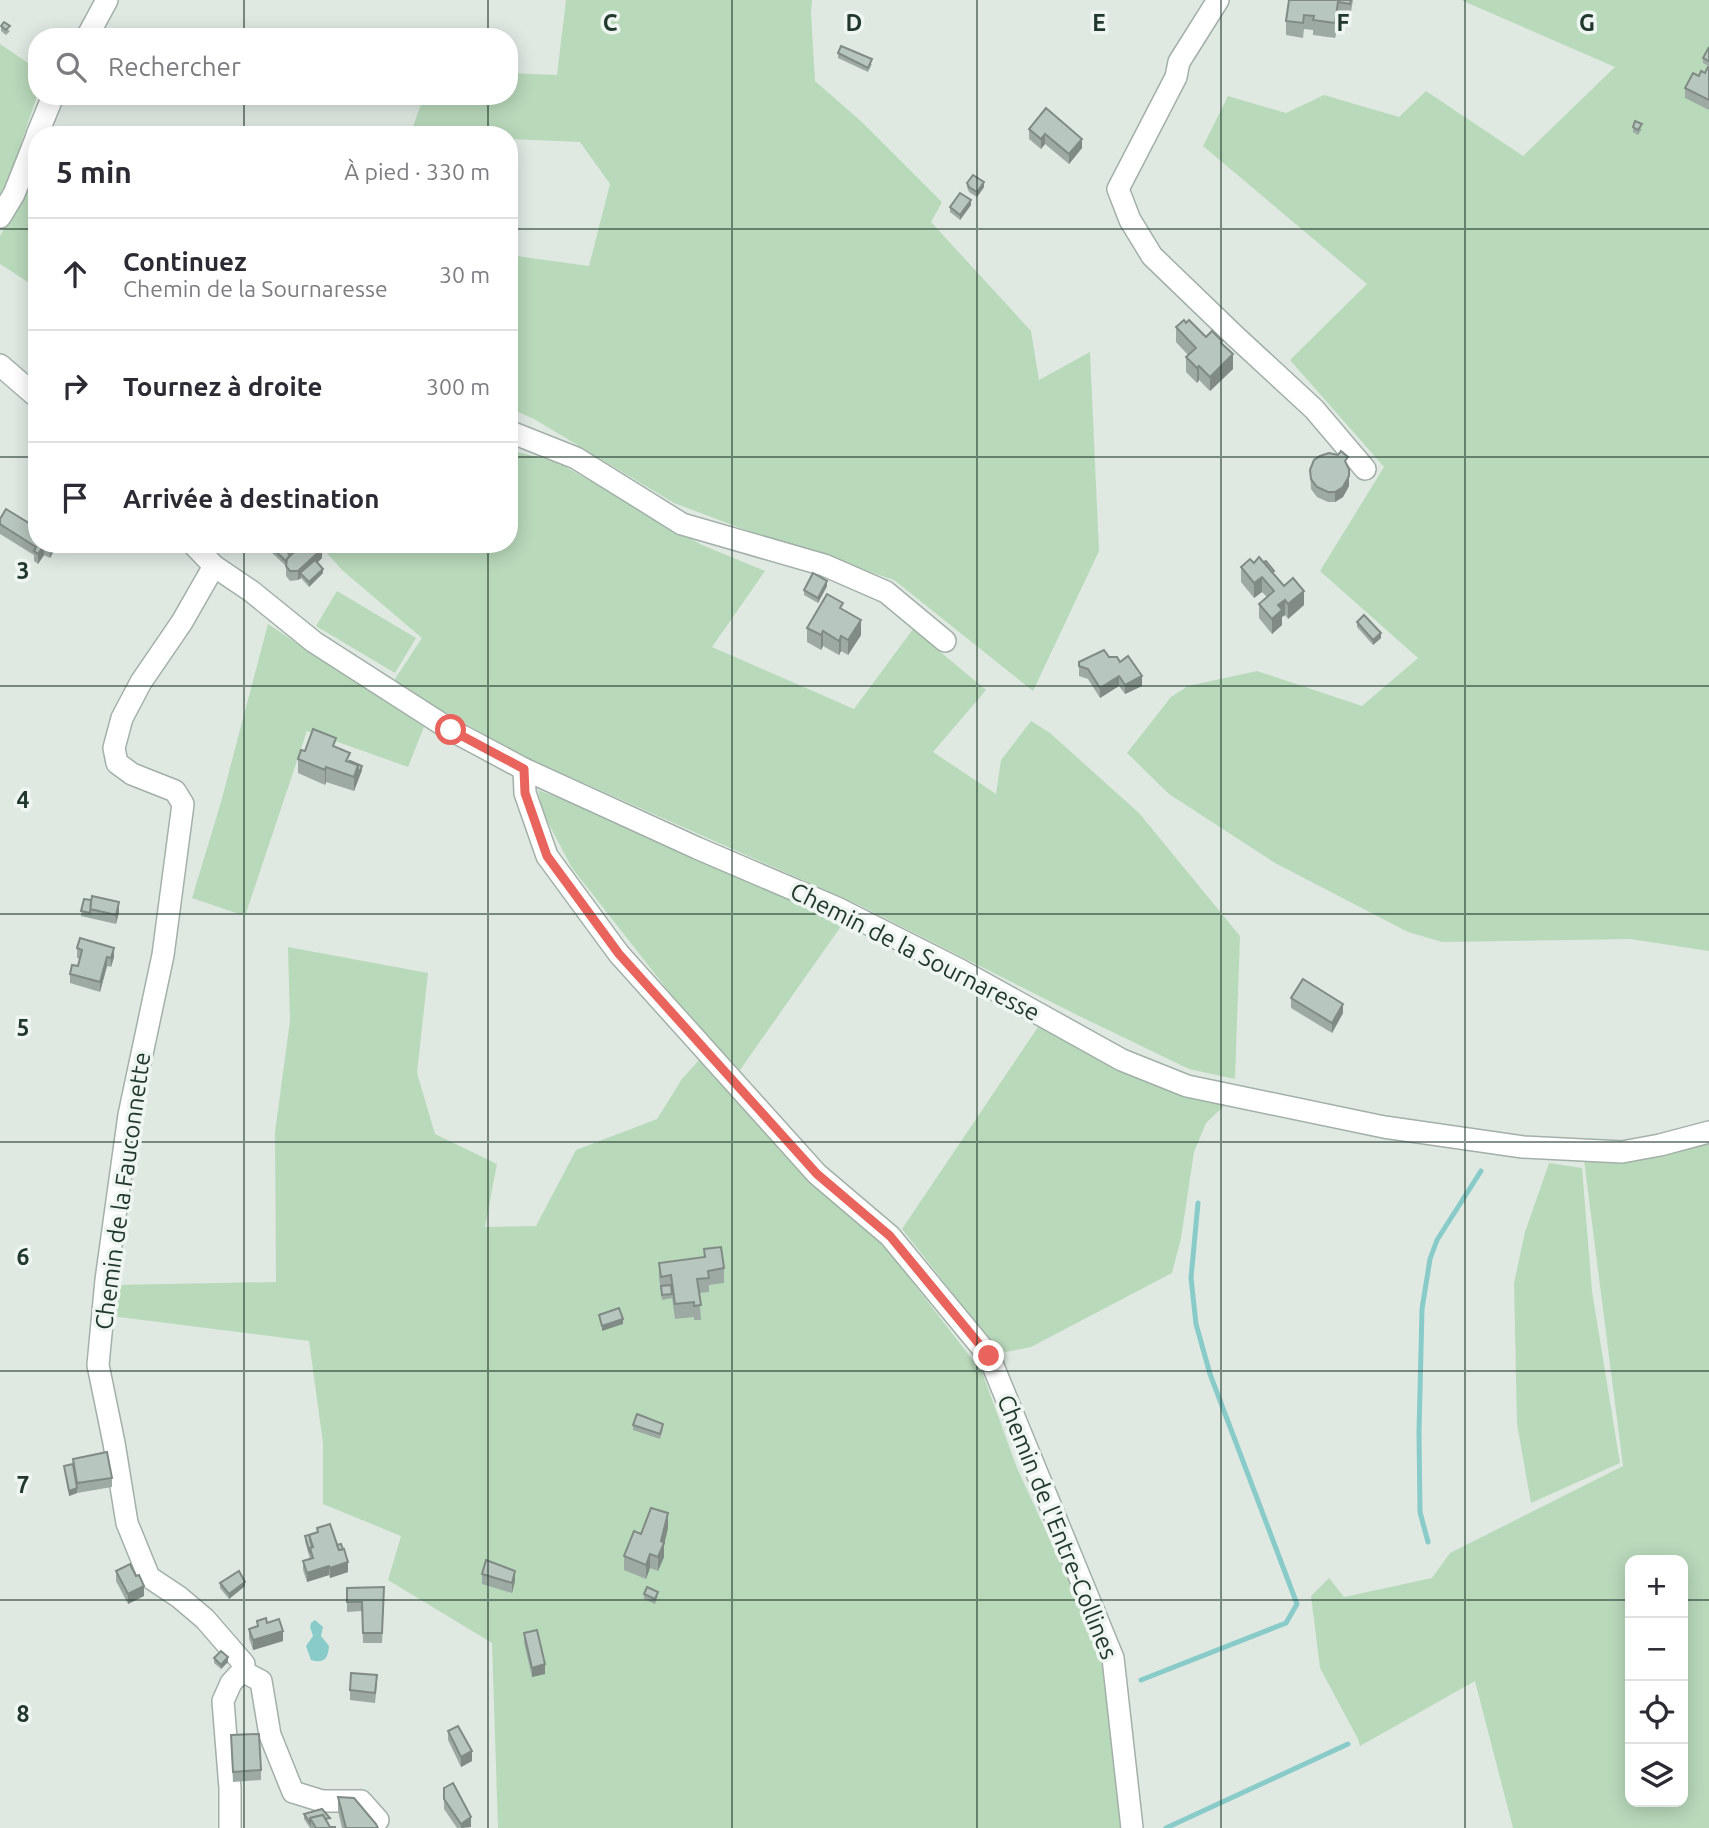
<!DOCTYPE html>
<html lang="fr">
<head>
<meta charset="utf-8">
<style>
	body { margin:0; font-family:Ubuntu,sans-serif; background:#f7f7f7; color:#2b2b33 }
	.controls { position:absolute; right:21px; bottom:21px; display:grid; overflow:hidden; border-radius:14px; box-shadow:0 4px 18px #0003 }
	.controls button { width:63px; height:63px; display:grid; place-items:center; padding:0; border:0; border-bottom:2px solid #e1e1e2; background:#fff; color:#2b2b33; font:35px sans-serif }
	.stop { position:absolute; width:21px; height:21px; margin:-16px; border:5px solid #e9645d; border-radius:50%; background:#fff }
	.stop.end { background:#e9645d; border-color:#fff; box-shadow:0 2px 7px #0008 }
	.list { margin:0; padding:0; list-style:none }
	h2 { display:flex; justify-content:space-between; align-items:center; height:91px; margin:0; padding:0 28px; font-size:30px }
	h2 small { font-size:23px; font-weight:400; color:#7c7c81 }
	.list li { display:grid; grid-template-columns:46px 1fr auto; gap:21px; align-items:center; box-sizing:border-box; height:112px; padding:0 28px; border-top:2px solid #e1e1e2 }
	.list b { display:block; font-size:26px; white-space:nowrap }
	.list p { margin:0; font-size:23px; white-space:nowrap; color:#7c7c81 }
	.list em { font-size:23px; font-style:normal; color:#7c7c81 }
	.icon { flex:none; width:38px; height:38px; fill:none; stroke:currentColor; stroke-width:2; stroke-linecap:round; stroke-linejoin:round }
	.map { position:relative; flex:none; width:1709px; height:1828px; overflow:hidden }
	.search { position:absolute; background:#fff; box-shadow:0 4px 18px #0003; left:28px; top:28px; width:490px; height:77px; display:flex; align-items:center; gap:18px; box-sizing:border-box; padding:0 24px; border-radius:28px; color:#7c7c81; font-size:26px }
	.panel { position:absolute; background:#fff; box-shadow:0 4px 18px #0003; left:28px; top:126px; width:490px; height:427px; border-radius:28px }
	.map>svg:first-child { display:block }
</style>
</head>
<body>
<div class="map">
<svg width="1709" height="1828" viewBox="0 0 1709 1828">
	<rect width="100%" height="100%" fill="#dfe9e2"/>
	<g fill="#b9d9bb" fill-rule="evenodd">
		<polygon points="566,0 812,0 811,13 815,81 863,123 942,202 931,222 1031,331 1039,380 1090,352 1099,551 1033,691 894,580 743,529 674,503 534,419 509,408 509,255 589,266 610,184 580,142 509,139 509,135 410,135 424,96 509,96 509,73 557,75"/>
		<polygon points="1461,0 1709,0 1709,951 1630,939 1442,942 1408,932 1275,863 1169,794 1127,753 1171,697 1188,686 1257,671 1362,706 1418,658 1320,571 1384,467 1290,360 1367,284 1203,146 1228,96 1286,113 1324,95 1399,117 1426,91 1523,156 1615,67"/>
		<polygon points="0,44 37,69 37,96 6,188 0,197"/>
		<polygon points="37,154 37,288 0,264 0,236 13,213"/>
		<polygon points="509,450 557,462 702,545 765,571 712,647 854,709 913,629 986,690 933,752 996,794 1001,760 1031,721 1050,733 1139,813 1240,936 1235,1079 1189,1069 1075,1014 859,905 516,753 393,682 422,638 342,570 319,544 509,544"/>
		<polygon points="337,591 416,638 395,673 316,626"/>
		<polygon points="268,624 424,727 408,767 307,731 245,916 192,898 221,802"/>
		<polygon points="538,790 614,819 844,922 740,1070 706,1039 572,868 543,813"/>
		<polygon points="288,947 428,973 417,1073 435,1134 497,1164 485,1227 536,1226 576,1150 657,1119 682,1079 699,1060 884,1245 982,1372 1017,1468 1097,1642 1117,1738 1125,1828 498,1828 492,1643 388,1580 401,1536 323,1504 323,1443 309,1341 111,1316 115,1285 276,1282 275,1132 290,1021"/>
		<polygon points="1038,1027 1176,1093 1226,1104 1206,1123 1194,1152 1181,1238 1172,1273 1031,1347 1000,1353 902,1229"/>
		<path d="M1709,1141V1828H1513L1475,1681L1360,1746L1358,1739L1320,1668L1311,1596L1329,1578L1344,1597L1432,1578L1450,1553L1623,1466L1584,1160ZM1630,1560H1683V1802H1630Z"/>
		<polygon points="1549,1163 1582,1168 1592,1291 1620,1463 1531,1503 1517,1424 1514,1283 1525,1232"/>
	</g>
	<path fill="#89cbc9" d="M315,1620L323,1627L321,1636L329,1646C328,1659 324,1664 311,1660L306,1646L313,1636L310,1627L311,1623Z"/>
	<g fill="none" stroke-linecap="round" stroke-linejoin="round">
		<g stroke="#89cbc9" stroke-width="5">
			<polyline points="1428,1542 1420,1512 1419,1432 1422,1309 1430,1259 1437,1240 1481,1171"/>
			<polyline points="1141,1680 1286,1623 1297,1604 1210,1374 1196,1324 1191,1278 1198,1203"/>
			<polyline points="1166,1828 1348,1744"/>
		</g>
		<g stroke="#a2b0a8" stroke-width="24">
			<g id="minor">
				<polyline points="1218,0 1179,62 1176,77 1118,189 1130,220 1152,256 1235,336 1314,409 1365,469"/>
				<polyline points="87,37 107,0"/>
				<polyline points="37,135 53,96"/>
				<polyline points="0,217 14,194 37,136"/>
				<polyline points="0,365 37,397"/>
				<polyline points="509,433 513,433 576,458 682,524 824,565 886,592 945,641"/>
				<polyline points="193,544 214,566 251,591 314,642 451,730 524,769 697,848 837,908 960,970 1122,1060 1187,1086 1384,1127 1523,1147 1622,1152 1660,1145 1709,1132"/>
				<polyline points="214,566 182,622 141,682 122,718 114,748 117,763 132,774 175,791 183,804 163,955 129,1115 106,1280 98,1365 114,1443 127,1523 149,1577 179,1597 205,1619 244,1664 242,1671 231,1683 223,1701 230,1788 230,1828"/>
				<polyline points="524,769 525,793 547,856 619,954 817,1174 890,1236 989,1356 1113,1658 1132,1828"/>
				<polyline points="242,1671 261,1681 270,1735 293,1792 322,1801 361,1801 378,1820"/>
			</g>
		</g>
		<use href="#minor" stroke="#fff" stroke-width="21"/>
	</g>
	<g fill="#9daaa3">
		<polygon points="1289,0 1353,0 1350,18 1338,17 1335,38 1313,35 1313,30 1304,29 1303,38 1286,35 1286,21"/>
		<polygon points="1,26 10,31 6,35 1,31"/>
		<polygon points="1709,47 1709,66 1703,63 1703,58"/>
		<polygon points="838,53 872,64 868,72 838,58"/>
		<polygon points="1709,68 1709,110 1685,98 1685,88 1699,76 1705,73"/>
		<polygon points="1046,108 1082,148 1069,164 1045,144 1041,149 1029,139 1029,129"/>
		<polygon points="1633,127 1642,129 1638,135 1633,132"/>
		<polygon points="967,183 984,187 977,197 969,192 967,187"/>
		<polygon points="971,205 960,220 950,212 950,207"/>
		<polygon points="1176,327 1206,337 1222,345 1233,369 1210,391 1199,380 1197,383 1186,372 1186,357 1188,355 1176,342"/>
		<polygon points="1348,466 1349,486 1343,497 1335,502 1328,502 1317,497 1311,489 1310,470"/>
		<polygon points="0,519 55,544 55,549 50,558 44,555 38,564 34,561 34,555 0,534"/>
		<polygon points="270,544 318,544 322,558 317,563 323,573 309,587 301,578 298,580 290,581 286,576 286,566 269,550"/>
		<polygon points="1254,563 1274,574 1284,586 1304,605 1288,619 1285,615 1282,617 1282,625 1272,634 1259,618 1259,604 1267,597 1262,592 1254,598 1241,582 1241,567"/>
		<polygon points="827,586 818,603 804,595 804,590"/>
		<polygon points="843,610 861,635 848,655 841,651 839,655 823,646 821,650 807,642 807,628"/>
		<polygon points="1357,622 1381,638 1373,645 1357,627"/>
		<polygon points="1109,657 1120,662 1142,686 1125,694 1119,686 1100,698 1088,679 1079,676 1079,666"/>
		<polygon points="336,748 350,762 362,770 354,791 326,782 325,785 298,773 298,759 305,751"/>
		<polygon points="84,899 119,912 116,924 81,916"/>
		<polygon points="77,948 114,957 111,967 107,966 100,992 70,983 70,974 78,966 80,959 77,958"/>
		<polygon points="1291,998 1343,1013 1332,1033 1291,1008"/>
		<polygon points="704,1249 724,1268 724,1283 709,1285 709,1292 699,1293 701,1320 694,1320 694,1317 675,1319 672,1298 662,1300 659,1278 659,1263 704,1257"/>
		<polygon points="633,1425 663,1429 660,1439 633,1430"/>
		<polygon points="73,1459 112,1478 112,1487 77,1493 69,1496 64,1466 73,1464"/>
		<polygon points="317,1528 337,1545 348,1572 330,1578 329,1575 307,1582 303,1570 303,1561 310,1559 305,1541 305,1536 317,1532"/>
		<polygon points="668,1528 664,1545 664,1557 658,1571 650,1568 646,1579 624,1570 624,1556"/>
		<polygon points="116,1571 136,1576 144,1596 128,1604 116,1581"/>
		<polygon points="482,1574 515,1581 512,1593 482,1584"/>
		<polygon points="220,1583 245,1586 229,1599 220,1588"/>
		<polygon points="347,1588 384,1597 382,1643 363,1643 362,1611 347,1612"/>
		<polygon points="644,1594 658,1596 655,1604 644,1599"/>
		<polygon points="257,1621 267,1623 283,1641 253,1650 249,1638 249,1629 257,1626"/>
		<polygon points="524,1633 545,1674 532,1677 524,1643"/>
		<polygon points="214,1658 228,1662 221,1669 214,1663"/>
		<polygon points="377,1685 375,1703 350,1700 350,1690"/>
		<polygon points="448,1731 472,1761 461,1767 448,1740"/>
		<polygon points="231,1745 261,1770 261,1780 233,1782"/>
		<polygon points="444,1788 471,1827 457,1828 444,1809"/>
		<polygon points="338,1797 378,1828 342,1828 338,1811"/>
		<polygon points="304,1814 330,1823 328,1823 330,1827 335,1828 310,1828 304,1819"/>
	</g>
	<g fill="#808b85">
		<polygon points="1338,2 1338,17 1335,38 1335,23"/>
		<polygon points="1045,134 1045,144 1041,149 1041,139"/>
		<polygon points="1082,139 1082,148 1069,164 1069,154"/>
		<polygon points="984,182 984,187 977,197 977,192"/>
		<polygon points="971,200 971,205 960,220 960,215"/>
		<polygon points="1233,354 1233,369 1210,391 1210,377"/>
		<polygon points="1199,366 1199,380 1197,383 1197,368"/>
		<polygon points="1349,476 1349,486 1343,497 1335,502 1335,492"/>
		<polygon points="52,544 55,544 55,549 50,558 50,548"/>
		<polygon points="44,545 44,555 38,564 38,554"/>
		<polygon points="322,549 322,558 303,576 300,573 301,578 298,580 298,571"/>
		<polygon points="323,569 323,573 309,587 309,582"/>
		<polygon points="1262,577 1262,592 1254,598 1254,583"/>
		<polygon points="827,581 827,586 818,603 818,598"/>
		<polygon points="1304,591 1304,605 1288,619 1288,604"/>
		<polygon points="1285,600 1285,615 1282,617 1282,625 1272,634 1272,619 1278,605"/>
		<polygon points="861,620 861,635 848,655 848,640"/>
		<polygon points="823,631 823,646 821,650 821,635"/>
		<polygon points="1381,633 1381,638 1373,645 1373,640"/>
		<polygon points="841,636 841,651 839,655 839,641"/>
		<polygon points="1119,676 1119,686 1100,698 1100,688"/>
		<polygon points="1142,676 1142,686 1125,694 1125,685"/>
		<polygon points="358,765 362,766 362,770 354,791 354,777"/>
		<polygon points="326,767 326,782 325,785 325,770"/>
		<polygon points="119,902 119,912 116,924 116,915"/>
		<polygon points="114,948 114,957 111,967 111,958"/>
		<polygon points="107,957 107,966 100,992 100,982"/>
		<polygon points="1343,1004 1343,1013 1332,1033 1332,1023"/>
		<polygon points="623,1319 623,1324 602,1331 602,1326"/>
		<polygon points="77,1488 77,1493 69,1496 69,1491"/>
		<polygon points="668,1513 668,1528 664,1545 664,1557 658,1571 658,1557"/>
		<polygon points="650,1554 650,1568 646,1579 646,1565"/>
		<polygon points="348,1562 348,1572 330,1578 330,1568"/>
		<polygon points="329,1566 329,1575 307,1582 307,1573"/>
		<polygon points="515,1571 515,1581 512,1593 512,1583"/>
		<polygon points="245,1582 245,1586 229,1599 229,1594"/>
		<polygon points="144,1586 144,1596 128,1604 128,1594"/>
		<polygon points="283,1631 283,1641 253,1650 253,1640"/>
		<polygon points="228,1657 228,1662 221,1669 221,1665"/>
		<polygon points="545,1664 545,1674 532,1677 532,1668"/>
		<polygon points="472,1751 472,1761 461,1767 461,1757"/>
		<polygon points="471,1817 471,1827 461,1828 461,1824"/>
	</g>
	<g fill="#b7c6be" stroke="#808b85" stroke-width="2">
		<polygon points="1289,0 1351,0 1350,4 1338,2 1335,23 1313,20 1314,16 1304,15 1303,23 1286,21"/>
		<polygon points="4,22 10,26 6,30 1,26"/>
		<polygon points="841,46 872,59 868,68 838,53"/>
		<polygon points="1709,47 1709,61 1703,58"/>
		<polygon points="1708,67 1709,68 1709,100 1685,88 1693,73 1699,76 1701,71 1705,73"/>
		<polygon points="1046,108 1082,139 1069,154 1045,134 1041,139 1029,129"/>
		<polygon points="1635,121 1642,124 1638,130 1633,127"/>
		<polygon points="973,175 984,182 977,192 969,187 967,183"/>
		<polygon points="960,193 971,200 960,215 950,207"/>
		<polygon points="1184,320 1186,323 1189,320 1206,337 1212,331 1222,341 1221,343 1233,354 1210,377 1199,366 1197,368 1186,357 1196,348 1176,327"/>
		<polygon points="1341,451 1348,457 1345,461 1349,469 1349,476 1343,487 1335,492 1328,492 1317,487 1311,479 1310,470 1314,460 1320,456 1329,453 1338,455"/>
		<polygon points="6,509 37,528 37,544 52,544 50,548 44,545 38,554 34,551 36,547 0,524 0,519"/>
		<polygon points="270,544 280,544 290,555 287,559 287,562 269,545"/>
		<polygon points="284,544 318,544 322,549 298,571 290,571 286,566 287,559 293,553"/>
		<polygon points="1259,557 1284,586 1293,578 1304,591 1288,604 1285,600 1278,605 1282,610 1272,619 1259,604 1274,591 1262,577 1254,583 1241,567 1250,559 1254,563"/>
		<polygon points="315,560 323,569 309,582 300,573"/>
		<polygon points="1266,561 1274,571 1272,572 1264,562"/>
		<polygon points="813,573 827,581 818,598 804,590"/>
		<polygon points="827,594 843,603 840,608 861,620 848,640 841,636 839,641 823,631 821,635 807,628"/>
		<polygon points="1364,615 1381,633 1373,640 1357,622"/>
		<polygon points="1104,650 1109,657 1117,657 1120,662 1128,656 1142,676 1125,685 1119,676 1100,688 1088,669 1079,666 1079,662"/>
		<polygon points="313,729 336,738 333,746 350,753 346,761 358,765 354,777 326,767 325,770 298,759 301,750 305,751"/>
		<polygon points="350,761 362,766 358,775 358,765 350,762"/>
		<polygon points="92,896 119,902 116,915 90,909"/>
		<polygon points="84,899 91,900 90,913 81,911"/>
		<polygon points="80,938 114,948 111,958 107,957 100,982 70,974 72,965 78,966 82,950 77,948"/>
		<polygon points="1303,979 1343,1004 1332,1023 1291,998"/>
		<polygon points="721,1247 724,1268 708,1271 709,1278 697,1279 701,1305 694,1306 694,1302 675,1304 671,1275 661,1277 659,1263 705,1257 704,1249"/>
		<polygon points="671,1285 672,1294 662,1295 661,1286"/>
		<polygon points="619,1308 623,1319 602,1326 599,1315"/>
		<polygon points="637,1414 663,1424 660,1434 633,1425"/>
		<polygon points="107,1452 112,1478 77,1483 73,1459"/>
		<polygon points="73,1464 77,1488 69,1491 64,1466"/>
		<polygon points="651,1508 668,1513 661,1541 664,1543 658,1557 650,1554 646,1565 624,1556 634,1531 641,1534"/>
		<polygon points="330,1524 339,1550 344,1549 348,1562 330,1568 329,1566 307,1573 303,1561 313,1558 310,1548 313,1547 309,1535 318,1532 317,1528"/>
		<polygon points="309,1535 312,1547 310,1548 310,1553 305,1536"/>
		<polygon points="341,1544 343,1549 339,1550 337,1545"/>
		<polygon points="486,1560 515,1571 512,1583 482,1574"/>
		<polygon points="130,1564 136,1576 139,1575 144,1586 128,1594 116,1571"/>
		<polygon points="239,1571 245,1582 229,1594 220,1583"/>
		<polygon points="384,1587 382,1633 363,1633 362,1602 347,1602 347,1588"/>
		<polygon points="647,1587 658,1592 655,1599 644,1594"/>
		<polygon points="266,1618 267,1623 279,1619 283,1631 253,1640 249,1629 258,1626 257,1621"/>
		<polygon points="537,1630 545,1664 532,1668 524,1633"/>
		<polygon points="221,1651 228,1657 221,1665 214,1658"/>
		<polygon points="351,1673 377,1675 375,1693 350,1690"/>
		<polygon points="458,1726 472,1751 461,1757 448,1731"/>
		<polygon points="259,1734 261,1770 233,1772 231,1735"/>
		<polygon points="453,1783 471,1817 461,1824 444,1799 444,1788"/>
		<polygon points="338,1797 354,1798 376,1824 378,1828 346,1828"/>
		<polygon points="322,1809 330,1818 325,1819 323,1815 310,1818 310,1823 304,1814"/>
		<polygon points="323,1815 330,1827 335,1827 335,1828 316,1828 310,1818"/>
	</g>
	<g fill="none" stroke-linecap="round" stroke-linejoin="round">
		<polyline stroke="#e9645d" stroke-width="9" points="451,730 524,769 525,793 547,856 619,954 817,1174 890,1236 989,1356"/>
	</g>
	<path fill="none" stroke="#21382d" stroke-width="2" stroke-opacity="0.55" d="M244,0V37M488,0V37M732,0V1828M977,0V1828M1221,0V1828M1465,0V1828M244,96V135M488,96V135M0,229H37M509,229H1709M0,457H37M509,457H1709M244,544V1828M488,544V1828M0,686H1709M0,914H1709M0,1142H1709M0,1371H1709M0,1600H1630M1683,1600H1709"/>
	<g text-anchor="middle" stroke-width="7" stroke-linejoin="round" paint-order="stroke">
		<g font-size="24" fill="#21382d" stroke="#eff6f1">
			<text transform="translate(915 952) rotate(27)" y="8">Chemin de la Sournaresse</text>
			<text transform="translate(123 1191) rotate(-82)" y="8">Chemin de la Fauconnette</text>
			<text transform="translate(1057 1527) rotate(68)" y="8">Chemin de l'Entre-Collines</text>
		</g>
	</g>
	<g font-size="23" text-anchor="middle" font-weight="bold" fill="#21382d" stroke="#eff6f1" stroke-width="7" stroke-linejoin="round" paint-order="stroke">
		<text x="610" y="31">C</text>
		<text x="854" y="31">D</text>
		<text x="1099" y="31">E</text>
		<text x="1343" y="31">F</text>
		<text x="1587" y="31">G</text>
		<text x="23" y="579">3</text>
		<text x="23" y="808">4</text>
		<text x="23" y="1036">5</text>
		<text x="23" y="1265">6</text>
		<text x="23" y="1493">7</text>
		<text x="23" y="1722">8</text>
	</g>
</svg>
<div class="controls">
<button>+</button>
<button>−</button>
<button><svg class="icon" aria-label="locate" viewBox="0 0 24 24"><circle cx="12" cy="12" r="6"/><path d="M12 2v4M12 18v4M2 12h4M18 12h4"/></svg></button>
<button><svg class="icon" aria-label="layers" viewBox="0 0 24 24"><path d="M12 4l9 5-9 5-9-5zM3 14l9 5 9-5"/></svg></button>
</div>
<div class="stop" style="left:451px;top:730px"></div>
<div class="stop end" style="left:989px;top:1356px"></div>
<div class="search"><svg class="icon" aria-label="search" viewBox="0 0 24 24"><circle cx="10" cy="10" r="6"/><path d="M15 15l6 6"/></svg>Rechercher</div>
<section class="panel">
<h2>5 min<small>À pied · 330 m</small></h2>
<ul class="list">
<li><svg class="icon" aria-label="ahead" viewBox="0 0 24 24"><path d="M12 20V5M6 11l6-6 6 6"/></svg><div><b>Continuez</b><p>Chemin de la Sournaresse</p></div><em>30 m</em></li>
<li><svg class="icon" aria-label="right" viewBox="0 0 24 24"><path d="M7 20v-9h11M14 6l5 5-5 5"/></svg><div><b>Tournez à droite</b></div><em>300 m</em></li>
<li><svg class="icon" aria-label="arrive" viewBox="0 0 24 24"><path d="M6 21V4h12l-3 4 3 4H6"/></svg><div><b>Arrivée à destination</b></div></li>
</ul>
</section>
</div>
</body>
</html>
